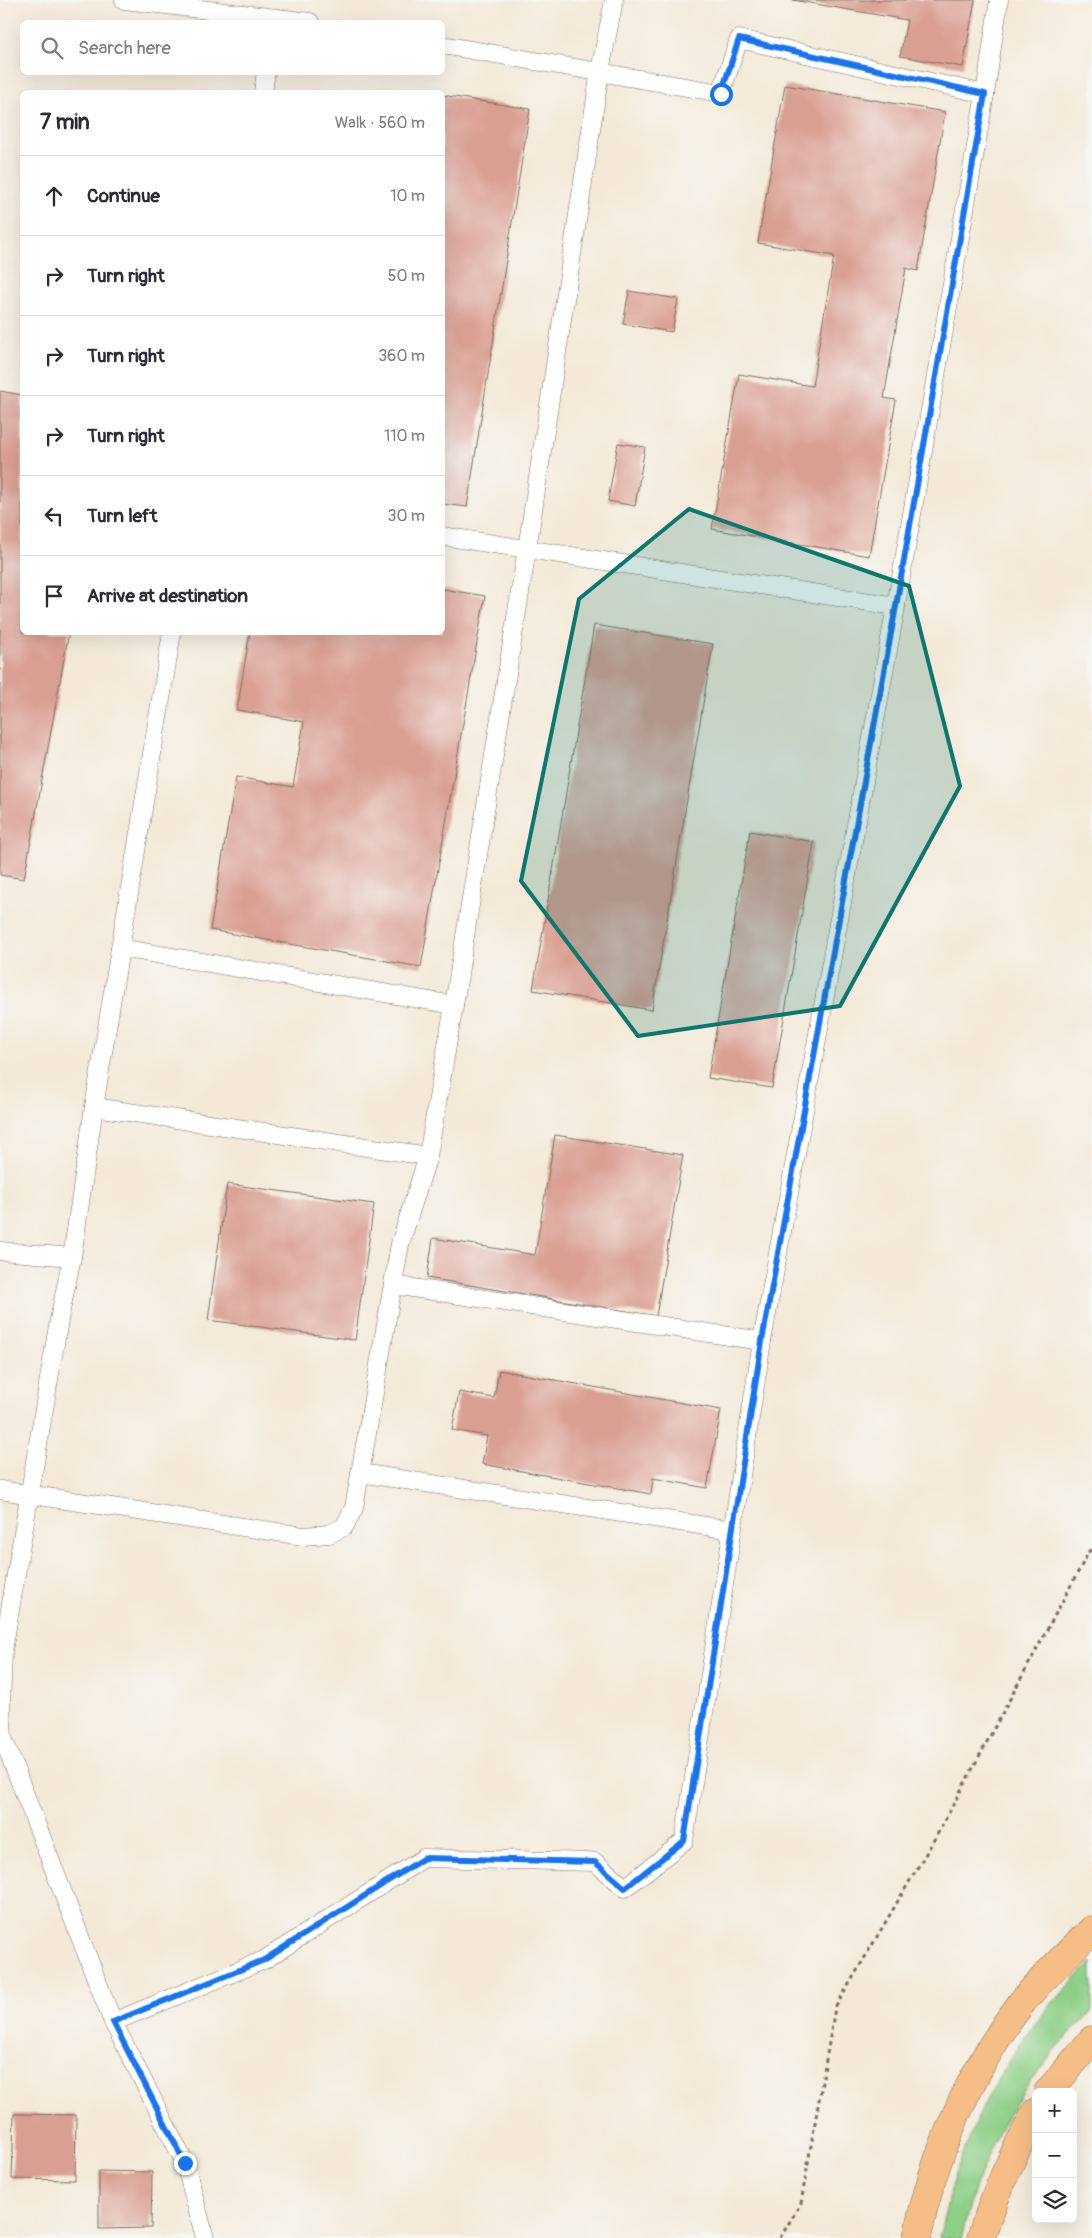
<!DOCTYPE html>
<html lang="en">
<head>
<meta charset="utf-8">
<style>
	body { margin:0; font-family:Pangolin,sans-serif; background:#f2f2f3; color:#2b2b33 }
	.controls { position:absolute; right:15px; bottom:15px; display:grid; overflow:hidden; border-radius:8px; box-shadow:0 5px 20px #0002 }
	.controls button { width:45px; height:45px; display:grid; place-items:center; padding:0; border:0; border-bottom:1px solid #e1e1e2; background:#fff; color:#2b2b33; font:25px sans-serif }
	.stop { position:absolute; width:15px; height:15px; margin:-11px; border:4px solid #1a73e8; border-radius:50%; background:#fff }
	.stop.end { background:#1a73e8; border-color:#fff; box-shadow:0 1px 5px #0008 }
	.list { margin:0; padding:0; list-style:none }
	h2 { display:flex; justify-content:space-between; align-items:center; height:65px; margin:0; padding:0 20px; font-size:21px }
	h2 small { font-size:16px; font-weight:400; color:#7c7c81 }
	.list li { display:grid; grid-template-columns:32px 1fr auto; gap:15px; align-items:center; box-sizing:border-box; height:80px; padding:0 20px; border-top:1px solid #e1e1e2 }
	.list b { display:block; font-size:19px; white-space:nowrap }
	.list em { font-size:16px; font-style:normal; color:#7c7c81 }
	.icon { flex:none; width:28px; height:28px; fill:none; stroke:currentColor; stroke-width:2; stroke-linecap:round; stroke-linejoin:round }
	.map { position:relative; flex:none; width:1092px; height:2238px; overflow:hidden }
	.search { position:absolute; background:#fff; box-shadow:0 5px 20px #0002; left:20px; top:20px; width:425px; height:55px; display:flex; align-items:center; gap:12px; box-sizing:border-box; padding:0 18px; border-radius:8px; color:#7c7c81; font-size:19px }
	.panel { position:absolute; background:#fff; box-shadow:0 5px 20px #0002; left:20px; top:90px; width:425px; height:545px; border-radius:8px }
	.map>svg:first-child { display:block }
</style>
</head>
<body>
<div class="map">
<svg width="1092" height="2238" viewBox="0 0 1092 2238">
	<rect width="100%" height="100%" fill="#f6f6f2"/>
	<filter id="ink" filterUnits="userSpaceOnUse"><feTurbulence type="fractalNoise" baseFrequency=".02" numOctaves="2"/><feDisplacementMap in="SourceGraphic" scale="10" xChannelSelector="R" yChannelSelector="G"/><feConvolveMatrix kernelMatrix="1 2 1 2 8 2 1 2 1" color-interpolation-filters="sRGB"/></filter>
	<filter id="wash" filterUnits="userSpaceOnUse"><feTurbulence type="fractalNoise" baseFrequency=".0096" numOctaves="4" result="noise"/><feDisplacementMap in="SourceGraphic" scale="20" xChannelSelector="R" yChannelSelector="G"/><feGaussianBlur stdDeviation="1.12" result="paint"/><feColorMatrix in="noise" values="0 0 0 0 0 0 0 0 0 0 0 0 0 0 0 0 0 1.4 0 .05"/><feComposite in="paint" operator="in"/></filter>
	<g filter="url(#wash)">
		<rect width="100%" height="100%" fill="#f4e9d8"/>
		<path fill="#8dcf87" stroke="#647c52" d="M1092,1962V2012C1047,2053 1007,2108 984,2165C974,2188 968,2214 961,2238H939C963,2126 1008,2041 1092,1962Z"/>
		<g id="blocks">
			<g fill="#da9f93">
				<polygon points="793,0 975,0 963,67 900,56 907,20"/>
				<polygon points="785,85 945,112 918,271 906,268 884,398 896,400 869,556 712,529 739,374 812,386 834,256 758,243"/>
				<polygon points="442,95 530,109 467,507 442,504"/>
				<polygon points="629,291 678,299 672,332 623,324"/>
				<polygon points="0,391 22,395 22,632 69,632 24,879 0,875"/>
				<polygon points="618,443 645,447 635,506 608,501"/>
				<polygon points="442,589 485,596 421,967 210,930 236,777 293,787 304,722 237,710 250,632 442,632"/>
				<polygon points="594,625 713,644 652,1010 533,990"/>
				<polygon points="750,831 814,842 772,1088 708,1078"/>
				<polygon points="555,1135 683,1155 656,1316 427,1278 433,1238 535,1255"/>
				<polygon points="227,1184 374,1204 355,1340 208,1320"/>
				<polygon points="499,1370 721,1410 707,1488 653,1478 651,1494 482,1464 487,1436 452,1430 459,1392 494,1398"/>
				<polygon points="14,2114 76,2115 75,2180 12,2179"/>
				<polygon points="99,2171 152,2172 151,2228 99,2229"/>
			</g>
		</g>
	</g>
	<g filter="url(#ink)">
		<use href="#blocks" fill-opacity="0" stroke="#7c6d5f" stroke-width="1"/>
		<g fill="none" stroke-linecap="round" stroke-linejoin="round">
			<g stroke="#7c6d5f" stroke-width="19">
				<g id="lane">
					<polyline points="124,0 310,22"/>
					<polyline points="442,45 721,93 739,39 985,94"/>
					<polyline points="263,92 266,72"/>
					<polyline points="442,536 896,606"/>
					<polyline points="172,632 94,1107 72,1257 59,1320 3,1651 1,1706 3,1738 113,2022 185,2163 205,2238"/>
					<polyline points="120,948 454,1005"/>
					<polyline points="94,1107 428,1156"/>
					<polyline points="0,1251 72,1257"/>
					<polyline points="393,1285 762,1341"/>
					<polyline points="360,1473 732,1530"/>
					<polyline points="0,1490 303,1536 329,1534 344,1527 354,1508 400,1244 428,1156 454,1005 527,549 600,71 614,0"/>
					<polyline points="113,2022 264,1960 424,1858 595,1862 625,1888 684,1841 762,1341 896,606 985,94 999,0"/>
				</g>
			</g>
			<g stroke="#7c6d5f" stroke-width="29">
				<g id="primary">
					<polyline points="1048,2092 1092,2040"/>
					<path d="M917,2238C933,2155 971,2068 1023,2001C1044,1976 1068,1953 1092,1930"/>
					<path d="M981,2238C995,2193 1013,2153 1036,2112"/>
				</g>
			</g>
			<polyline stroke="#7c6d5f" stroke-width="3" stroke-dasharray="4 4" stroke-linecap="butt" points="780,2238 801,2203 835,2008 938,1833 1092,1546"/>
			<use href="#lane" stroke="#fff" stroke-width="18"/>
			<use href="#primary" stroke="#f6be87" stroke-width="28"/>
		</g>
	</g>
	<g fill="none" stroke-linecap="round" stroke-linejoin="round" filter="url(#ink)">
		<polyline stroke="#1a73e8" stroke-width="6" points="185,2163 113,2022 264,1960 424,1858 595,1862 625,1888 684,1841 762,1341 896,606 985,94 739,39 721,94"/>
	</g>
	<path fill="#0f766e" fill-opacity="0.2" stroke="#0f766e" stroke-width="4" stroke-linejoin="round" d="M689,509L909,586L960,786L840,1006L638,1036L521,881L579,599Z"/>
</svg>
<div class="controls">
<button>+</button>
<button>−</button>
<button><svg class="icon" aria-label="layers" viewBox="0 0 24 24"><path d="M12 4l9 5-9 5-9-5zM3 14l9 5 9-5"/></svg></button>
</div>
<div class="stop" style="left:721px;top:94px"></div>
<div class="stop end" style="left:185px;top:2163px"></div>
<div class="search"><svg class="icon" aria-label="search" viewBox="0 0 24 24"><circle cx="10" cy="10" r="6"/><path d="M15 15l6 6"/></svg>Search here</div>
<section class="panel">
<h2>7 min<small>Walk · 560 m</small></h2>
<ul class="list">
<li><svg class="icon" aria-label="ahead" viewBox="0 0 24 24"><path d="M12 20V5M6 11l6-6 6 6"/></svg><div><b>Continue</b></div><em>10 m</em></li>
<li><svg class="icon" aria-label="right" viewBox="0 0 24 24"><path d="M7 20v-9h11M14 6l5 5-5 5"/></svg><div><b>Turn right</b></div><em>50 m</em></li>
<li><svg class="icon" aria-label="right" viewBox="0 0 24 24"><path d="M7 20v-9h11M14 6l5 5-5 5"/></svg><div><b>Turn right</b></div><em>360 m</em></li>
<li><svg class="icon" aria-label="right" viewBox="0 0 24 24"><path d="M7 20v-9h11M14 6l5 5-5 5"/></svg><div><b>Turn right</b></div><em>110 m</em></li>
<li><svg class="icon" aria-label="left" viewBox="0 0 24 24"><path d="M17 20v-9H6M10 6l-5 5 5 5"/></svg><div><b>Turn left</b></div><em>30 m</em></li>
<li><svg class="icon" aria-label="arrive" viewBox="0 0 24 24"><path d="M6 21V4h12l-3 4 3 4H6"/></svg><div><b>Arrive at destination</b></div></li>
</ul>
</section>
</div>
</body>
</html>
